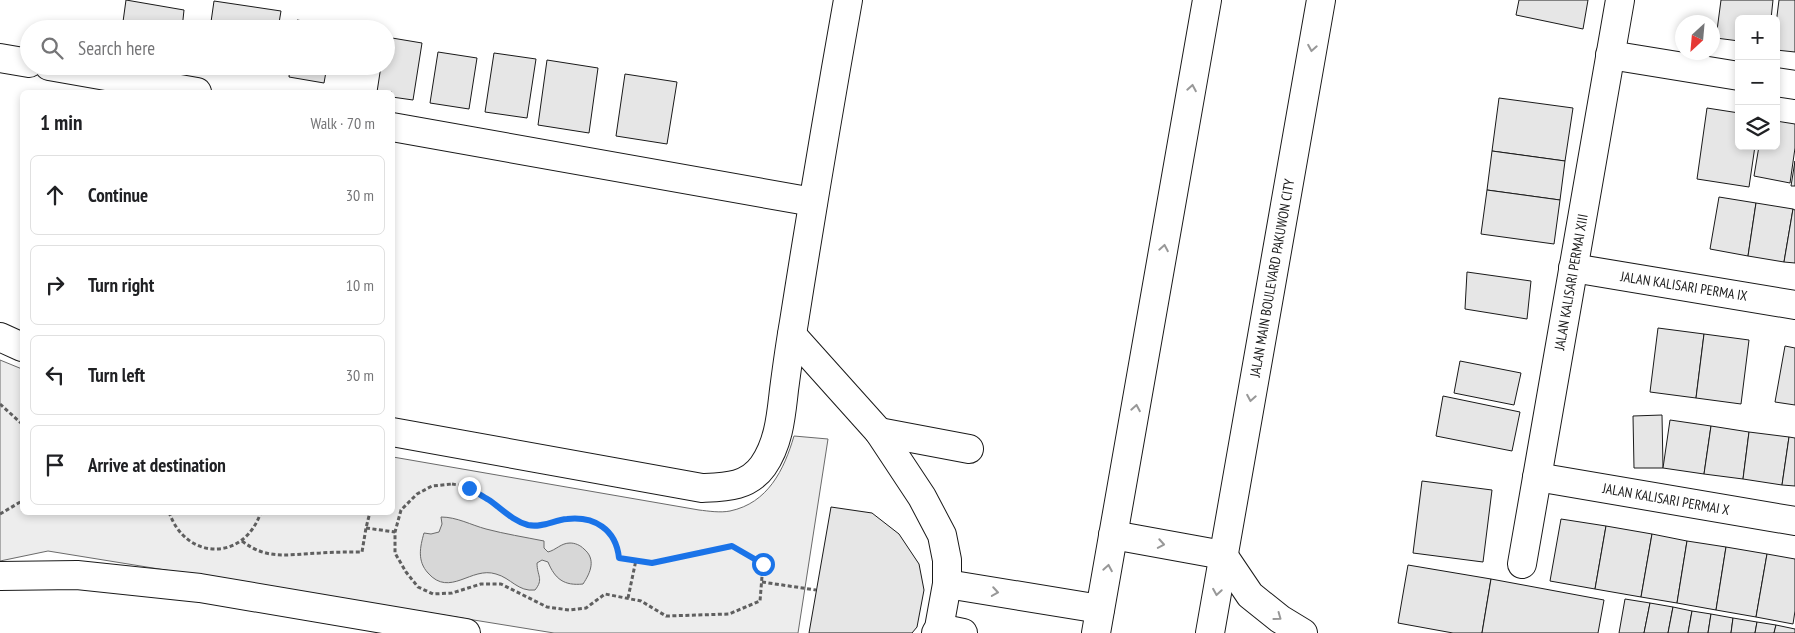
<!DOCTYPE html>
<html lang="en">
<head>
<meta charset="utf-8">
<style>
	body { margin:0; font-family:"PT Sans Narrow",sans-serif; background:#f6f6f6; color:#202124 }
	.controls { position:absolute; right:15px; top:15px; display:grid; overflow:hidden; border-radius:8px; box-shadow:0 2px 8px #0003 }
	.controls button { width:45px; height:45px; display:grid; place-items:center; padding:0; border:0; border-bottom:1px solid #e0e0e0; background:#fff; color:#202124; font:25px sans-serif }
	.compass { position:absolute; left:1675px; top:15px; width:45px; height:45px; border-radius:50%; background:#fff; box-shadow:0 2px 8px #0003; rotate:206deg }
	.stop { position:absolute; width:15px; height:15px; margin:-11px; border:4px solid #1a73e8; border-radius:50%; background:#fff }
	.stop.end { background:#1a73e8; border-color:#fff; box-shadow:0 1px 5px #0008 }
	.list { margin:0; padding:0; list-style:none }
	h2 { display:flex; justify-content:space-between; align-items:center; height:65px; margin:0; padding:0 20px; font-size:21px }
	h2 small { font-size:16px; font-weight:400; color:#757577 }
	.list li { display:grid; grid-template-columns:32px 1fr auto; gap:15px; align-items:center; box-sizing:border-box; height:80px; margin:0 10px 10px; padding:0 10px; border:1px solid #e0e0e0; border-radius:8px }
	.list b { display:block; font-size:19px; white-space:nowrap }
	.list em { font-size:16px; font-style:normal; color:#757577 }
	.icon { flex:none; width:28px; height:28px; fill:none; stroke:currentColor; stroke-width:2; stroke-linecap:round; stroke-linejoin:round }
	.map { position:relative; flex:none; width:1795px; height:633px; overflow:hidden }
	.search { position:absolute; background:#fff; box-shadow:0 2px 8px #0003; left:20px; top:20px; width:375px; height:55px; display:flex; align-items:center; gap:12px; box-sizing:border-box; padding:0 18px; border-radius:28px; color:#757577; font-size:19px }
	.panel { position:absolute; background:#fff; box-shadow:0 2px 8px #0003; left:20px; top:90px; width:375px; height:425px; border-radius:8px }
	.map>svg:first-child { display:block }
</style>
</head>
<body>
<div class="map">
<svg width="1795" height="633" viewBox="0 0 1795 633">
	<rect width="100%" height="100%" fill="#fff"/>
	<path fill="#ededed" stroke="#6a6a6a" d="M0,360L22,369V512H392L393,457L699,510C708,511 720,513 730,511C768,503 784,470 794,436L828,439L798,633H554L48,551L0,561Z"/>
	<path fill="#d7d7d7" stroke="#6a6a6a" d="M441,517C457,517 471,525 486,529C505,534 524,537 544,541V548L548,552C556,550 561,543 570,543C575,543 580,545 584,549C596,559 591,572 583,584C564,586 555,579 548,562L542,560L537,563C537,576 544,579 535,590C518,592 511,578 496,574C471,566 450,598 428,573C417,561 420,547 424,533L431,534L439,532L442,524Z"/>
	<g fill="#e6e6e6" stroke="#1a1a1a">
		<polygon points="126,0 184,10 182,29 122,29"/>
		<polygon points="1519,0 1588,0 1583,29 1516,15"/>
		<polygon points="1721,0 1773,0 1771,19 1739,19 1739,41 1716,38"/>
		<polygon points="1779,0 1795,0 1795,52 1776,50 1776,24"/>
		<polygon points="214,1 281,11 278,29 210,29"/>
		<polygon points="297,20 333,26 333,29 296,29"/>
		<polygon points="386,37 422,43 413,100 392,97 392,92 377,92 381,66 386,66"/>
		<polygon points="438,52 477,58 469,109 430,103"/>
		<polygon points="494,53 536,59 527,118 485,112"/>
		<polygon points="547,60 598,68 589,133 538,125"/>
		<polygon points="290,66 327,66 324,83 289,77"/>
		<polygon points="625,74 677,82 667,144 616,136"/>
		<polygon points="1499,98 1573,108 1565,161 1492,151"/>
		<polygon points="1707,108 1739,113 1739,146 1755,146 1749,187 1697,179"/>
		<polygon points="1776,121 1795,124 1795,148 1790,183 1754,176 1759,146 1776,146"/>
		<polygon points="1492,151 1565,161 1560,200 1487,190"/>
		<polygon points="1795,161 1795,186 1791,186"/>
		<polygon points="1487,190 1560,200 1554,244 1481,234"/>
		<polygon points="1719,197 1756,203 1748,256 1710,249"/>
		<polygon points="1756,203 1793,209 1784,262 1748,256"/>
		<polygon points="1793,209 1795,210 1795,263 1784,262"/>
		<polygon points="1467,272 1531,281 1527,319 1465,309"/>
		<polygon points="1658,328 1704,334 1696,398 1650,392"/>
		<polygon points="1704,334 1749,340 1741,404 1696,398"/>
		<polygon points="1785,346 1795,348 1795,405 1775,402"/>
		<polygon points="1460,361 1521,373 1514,405 1454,393"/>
		<polygon points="1443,396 1520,412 1512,451 1436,436"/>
		<polygon points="1662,415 1663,468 1634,468 1633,416"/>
		<polygon points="1670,420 1711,426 1704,474 1663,468"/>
		<polygon points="1711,426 1749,432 1743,479 1704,474"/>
		<polygon points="1749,432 1789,437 1782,485 1743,479"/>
		<polygon points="1789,437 1795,438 1795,486 1782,485"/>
		<polygon points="1422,481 1492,490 1483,562 1413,553"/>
		<polygon points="831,507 872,513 899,534 919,564 924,590 917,627 912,633 809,633"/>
		<polygon points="1561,519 1606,526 1595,589 1550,581"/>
		<polygon points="1606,526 1652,534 1641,597 1595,589"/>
		<polygon points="1652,534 1687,541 1677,603 1641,597"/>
		<polygon points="1687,541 1726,547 1716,610 1677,603"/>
		<polygon points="1726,547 1767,554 1756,617 1716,610"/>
		<polygon points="1767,554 1795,559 1795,611 1793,624 1756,617"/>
		<polygon points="1408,565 1491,579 1482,633 1453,633 1398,623"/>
		<polygon points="1491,579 1604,600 1598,633 1482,633"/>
		<polygon points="1625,599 1650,603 1644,633 1619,633"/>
		<polygon points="1650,603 1673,607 1668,633 1644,633"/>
		<polygon points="1673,607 1692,611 1688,633 1668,633"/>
		<polygon points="1692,611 1711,614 1708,633 1688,633"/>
		<polygon points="1711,614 1733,618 1731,633 1708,633"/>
		<polygon points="1733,618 1757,622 1755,633 1731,633"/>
		<polygon points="1757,622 1776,625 1774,633 1755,633"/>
		<polygon points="1776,625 1795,629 1795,633 1774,633"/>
	</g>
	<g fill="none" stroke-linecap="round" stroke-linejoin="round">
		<g stroke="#1a1a1a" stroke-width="30">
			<g id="minor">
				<polyline points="1610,55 1739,76"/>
				<polyline points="0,58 29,63"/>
				<polyline points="49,66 197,92"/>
				<polyline points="1776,82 1795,85"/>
				<polyline points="392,127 813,202"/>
				<polyline points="1573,268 1795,305"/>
				<polyline points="792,335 879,432 922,497 942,535 947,560 947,584 939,628 936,633"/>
				<polyline points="0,337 22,347"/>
				<path d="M392,432L702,488C726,487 748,487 763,466C779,443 781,416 784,390C787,367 790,345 794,322C811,214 829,107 848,0"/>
				<polyline points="879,432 969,449"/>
				<polyline points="1537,477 1795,521"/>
				<polyline points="1113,535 1223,555 1250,595 1280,619 1303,633"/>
				<polyline points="1522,564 1620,0"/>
				<polyline points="0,576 77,575 200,588 466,633"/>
				<polyline points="947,584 1100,609"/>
				<polyline points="939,628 963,633"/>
				<polyline points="1096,633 1207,0"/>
				<polyline points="1210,633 1321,0"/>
			</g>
		</g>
		<g stroke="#5f5f5f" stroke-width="3" stroke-dasharray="4 2.5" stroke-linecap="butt">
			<polyline points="0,404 22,424"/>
			<path d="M452,484C458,485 465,486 471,489C490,499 505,515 526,524C540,529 553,519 567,519C595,517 616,529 619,558L652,563L732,546L763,564L760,601L729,614L666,616L641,601L605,594L586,608L569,610L547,607L501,584H481L452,593L433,594L418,587L406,572L395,553V532L401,510L417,494L432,486Z"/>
			<path d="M169,512C186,561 244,562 261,512"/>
			<polyline points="0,514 22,501"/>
			<polyline points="366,528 395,532"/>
			<path d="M242,541C268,561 289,554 320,553C334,552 348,552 362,552L366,528L370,512"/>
			<polyline points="762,582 816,590"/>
			<polyline points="628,598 636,560"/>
		</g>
		<use href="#minor" stroke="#fff" stroke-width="28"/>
	</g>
	<defs><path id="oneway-chevron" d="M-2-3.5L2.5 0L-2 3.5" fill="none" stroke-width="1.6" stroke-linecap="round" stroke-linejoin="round" transform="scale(1.25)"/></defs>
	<g stroke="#989898">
		<use href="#oneway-chevron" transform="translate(1312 48) rotate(100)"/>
		<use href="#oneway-chevron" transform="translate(1192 88) rotate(-80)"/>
		<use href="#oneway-chevron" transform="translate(1164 248) rotate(-80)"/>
		<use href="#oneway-chevron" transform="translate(1251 398) rotate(100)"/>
		<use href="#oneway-chevron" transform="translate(1136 408) rotate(-80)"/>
		<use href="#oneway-chevron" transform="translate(1161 544) rotate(10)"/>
		<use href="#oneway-chevron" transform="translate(1108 568) rotate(-80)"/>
		<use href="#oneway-chevron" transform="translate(995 592) rotate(9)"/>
		<use href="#oneway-chevron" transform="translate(1217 592) rotate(99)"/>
		<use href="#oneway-chevron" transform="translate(1278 617) rotate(36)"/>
	</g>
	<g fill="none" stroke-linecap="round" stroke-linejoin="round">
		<path stroke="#1a73e8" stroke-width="6" d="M469,488C476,492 482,496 489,500C502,509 513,521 528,525C542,528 554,520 567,519C594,516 616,529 619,558L652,563L732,546L763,564"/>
	</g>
	<g text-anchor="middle" stroke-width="4" stroke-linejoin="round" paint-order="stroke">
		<g font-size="14" fill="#1a1a1a" stroke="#fff">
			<text transform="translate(1272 278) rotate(-80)" y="5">JALAN MAIN BOULEVARD PAKUWON CITY</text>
			<text transform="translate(1571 282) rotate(-80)" y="5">JALAN KALISARI PERMAI XIII</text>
			<text transform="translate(1684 286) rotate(9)" y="5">JALAN KALISARI PERMA IX</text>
			<text transform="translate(1666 499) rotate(10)" y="5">JALAN KALISARI PERMAI X</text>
		</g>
	</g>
</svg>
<div class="controls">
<button>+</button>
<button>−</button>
<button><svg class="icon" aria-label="layers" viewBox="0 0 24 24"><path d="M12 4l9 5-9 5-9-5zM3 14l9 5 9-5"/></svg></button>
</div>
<svg class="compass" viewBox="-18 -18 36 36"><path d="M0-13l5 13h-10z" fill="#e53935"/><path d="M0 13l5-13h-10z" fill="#757577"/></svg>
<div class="stop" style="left:763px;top:564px"></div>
<div class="stop end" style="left:469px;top:488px"></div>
<div class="search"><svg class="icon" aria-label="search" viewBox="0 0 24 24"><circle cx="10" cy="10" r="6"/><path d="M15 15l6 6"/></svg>Search here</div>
<section class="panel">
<h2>1 min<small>Walk · 70 m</small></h2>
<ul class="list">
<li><svg class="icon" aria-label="ahead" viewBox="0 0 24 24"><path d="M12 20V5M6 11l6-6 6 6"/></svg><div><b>Continue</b></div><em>30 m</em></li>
<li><svg class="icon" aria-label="right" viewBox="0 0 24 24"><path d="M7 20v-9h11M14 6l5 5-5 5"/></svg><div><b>Turn right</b></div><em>10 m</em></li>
<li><svg class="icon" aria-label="left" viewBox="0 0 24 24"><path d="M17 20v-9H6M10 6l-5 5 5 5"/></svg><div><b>Turn left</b></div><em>30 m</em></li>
<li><svg class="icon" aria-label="arrive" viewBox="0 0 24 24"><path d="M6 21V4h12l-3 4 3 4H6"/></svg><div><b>Arrive at destination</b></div></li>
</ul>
</section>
</div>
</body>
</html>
